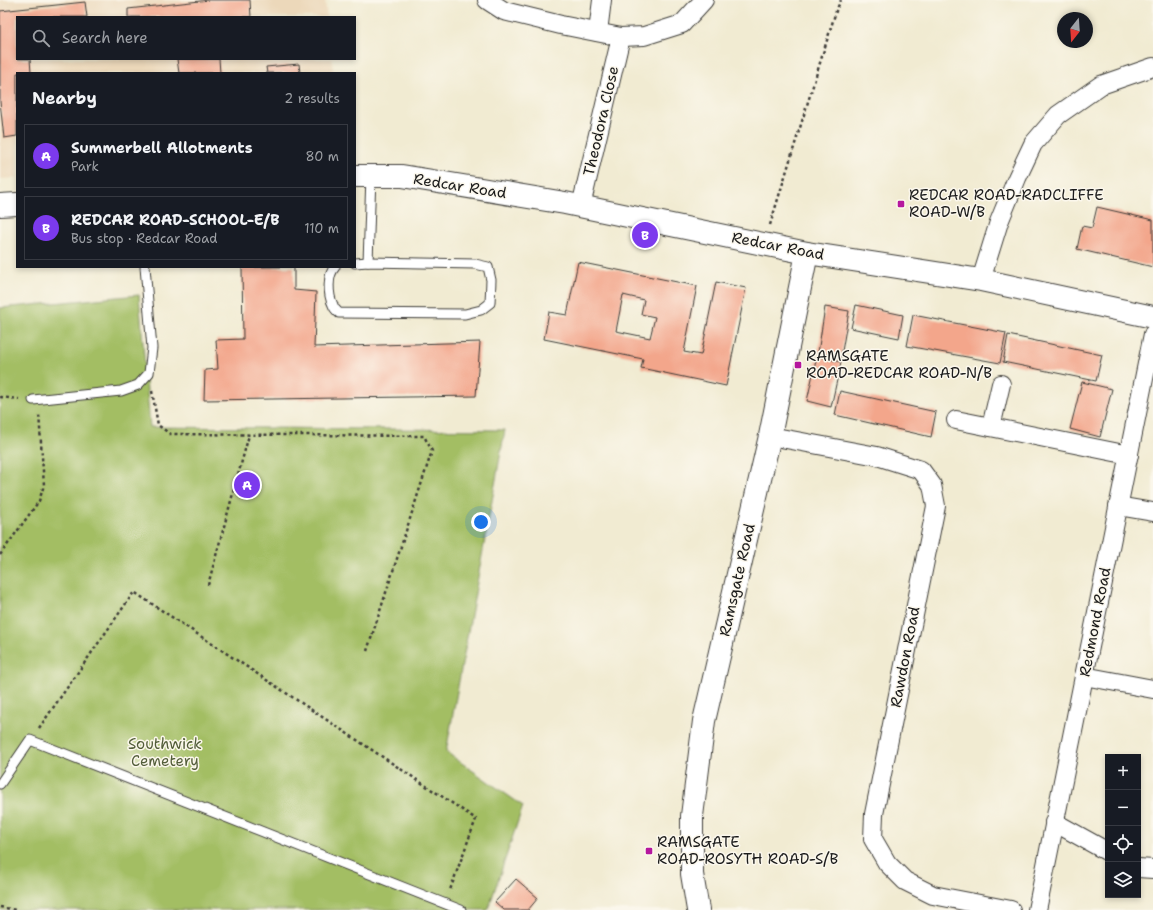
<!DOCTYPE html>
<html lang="en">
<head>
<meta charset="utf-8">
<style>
	body { margin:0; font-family:"Shantell Sans",sans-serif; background:#20242c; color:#f1f3f6 }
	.controls { position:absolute; right:12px; bottom:12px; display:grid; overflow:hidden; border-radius:0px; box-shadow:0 2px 6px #0003 }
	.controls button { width:36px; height:36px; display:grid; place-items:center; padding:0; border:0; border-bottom:1px solid #363941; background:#171b24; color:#f1f3f6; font:20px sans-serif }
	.compass { position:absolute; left:1057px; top:12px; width:36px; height:36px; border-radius:50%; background:#171b24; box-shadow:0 2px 6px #0003; rotate:197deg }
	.you { position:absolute; left:481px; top:522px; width:14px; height:14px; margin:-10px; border:3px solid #fff; border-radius:50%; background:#1a73e8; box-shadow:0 0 0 6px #1a73e833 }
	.badge { display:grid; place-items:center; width:26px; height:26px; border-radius:50%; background:#7c3aed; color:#fff; font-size:13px; font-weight:700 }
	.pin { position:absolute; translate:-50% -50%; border:2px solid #fff; box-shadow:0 1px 4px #0006 }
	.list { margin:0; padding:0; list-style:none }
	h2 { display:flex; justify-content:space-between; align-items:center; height:52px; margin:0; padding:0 16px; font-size:17px }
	h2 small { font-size:13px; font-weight:400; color:#9ea1a6 }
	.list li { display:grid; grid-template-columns:26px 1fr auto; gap:12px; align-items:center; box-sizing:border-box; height:64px; margin:0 8px 8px; padding:0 8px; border:1px solid #363941; border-radius:0px }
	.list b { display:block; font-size:15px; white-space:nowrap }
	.list p { margin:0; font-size:13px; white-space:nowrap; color:#9ea1a6 }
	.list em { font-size:13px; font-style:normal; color:#9ea1a6 }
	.icon { flex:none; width:22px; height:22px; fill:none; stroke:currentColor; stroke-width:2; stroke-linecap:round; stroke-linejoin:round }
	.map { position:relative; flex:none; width:1153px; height:910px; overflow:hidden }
	.search { position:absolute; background:#171b24; box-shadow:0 2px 6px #0003; left:16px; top:16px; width:340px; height:44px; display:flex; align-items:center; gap:10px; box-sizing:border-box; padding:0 14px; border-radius:0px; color:#9ea1a6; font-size:15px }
	.panel { position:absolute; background:#171b24; box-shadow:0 2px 6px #0003; left:16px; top:72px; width:340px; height:196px; border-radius:0px }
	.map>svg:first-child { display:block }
</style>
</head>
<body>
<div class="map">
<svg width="1153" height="910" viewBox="0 0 1153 910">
	<rect width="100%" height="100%" fill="#fbf7ec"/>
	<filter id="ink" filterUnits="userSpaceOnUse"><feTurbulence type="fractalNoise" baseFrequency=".025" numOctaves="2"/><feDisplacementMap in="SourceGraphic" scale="8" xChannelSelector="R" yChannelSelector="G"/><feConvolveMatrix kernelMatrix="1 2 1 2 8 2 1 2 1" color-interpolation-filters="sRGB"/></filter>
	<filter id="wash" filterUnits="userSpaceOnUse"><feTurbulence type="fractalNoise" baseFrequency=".012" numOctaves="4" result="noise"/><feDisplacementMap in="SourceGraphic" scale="16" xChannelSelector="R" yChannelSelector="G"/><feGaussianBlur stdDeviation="0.9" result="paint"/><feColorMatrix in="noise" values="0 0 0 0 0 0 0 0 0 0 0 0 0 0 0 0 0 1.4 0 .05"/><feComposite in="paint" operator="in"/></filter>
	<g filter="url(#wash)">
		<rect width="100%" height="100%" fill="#f1ebd2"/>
		<polygon fill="#ecd8ba" points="0,0 325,0 327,17 17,17 17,59 332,59 333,73 17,73 17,178 0,179"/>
		<polygon fill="#a3be64" stroke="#606d40" points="139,295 150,427 505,430 446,752 523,806 488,910 0,910 0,308"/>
		<g id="blocks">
			<g fill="#f3a68b" fill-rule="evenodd">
				<polygon points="209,0 250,0 251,17 128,17 128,9"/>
				<polygon points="85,2 87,17 17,17 17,59 30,59 31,73 17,73 17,136 4,138 0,102 0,11"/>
				<polygon points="177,59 219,59 220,73 179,73"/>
				<polygon points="299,64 300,73 267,73 266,67"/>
				<polygon points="1097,207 1153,220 1153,267 1077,249 1082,226 1092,228"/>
				<path d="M578,262L697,286L684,352L701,355L716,282L746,288L726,386L641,368L643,359L544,339L549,312L567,315ZM623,295L644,300L641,314L655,317L650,338L616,331Z"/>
				<polygon points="242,267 294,267 294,290 316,292 314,347 480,342 476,396 204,400 205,370 218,369 216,340 243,339"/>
				<polygon points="856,305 903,315 899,338 851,328"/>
				<polygon points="825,307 849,311 841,357 818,353"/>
				<polygon points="913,315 1006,333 1000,363 907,346"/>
				<polygon points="1008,335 1102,355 1096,381 1003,362"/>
				<polygon points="817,356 841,362 831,407 807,401"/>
				<polygon points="1082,382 1112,389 1100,437 1070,429"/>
				<polygon points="840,391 936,412 931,437 835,415"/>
				<polygon points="516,879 538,898 528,910 504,910 495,902"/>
			</g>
		</g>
	</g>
	<g filter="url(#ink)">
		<use href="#blocks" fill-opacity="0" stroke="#3c3b37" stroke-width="1"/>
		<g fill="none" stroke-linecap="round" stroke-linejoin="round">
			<g stroke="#3c3b37" stroke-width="11">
				<g id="service">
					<polyline points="368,262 371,176"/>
					<path d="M335,267C327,275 328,295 333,305C334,309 337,311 339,313L465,314L481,310L490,303L491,280L488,267L475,264L368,262L355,263"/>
					<polyline points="33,400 121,391 138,385 149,373 152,348 145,267"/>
					<polyline points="0,784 30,740 461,910"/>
				</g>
			</g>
			<g stroke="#3c3b37" stroke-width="20">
				<g id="minor">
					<polyline points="487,0 504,11 561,25 621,37 644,36 682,24 704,0"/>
					<polyline points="598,32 602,0"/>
					<polyline points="581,206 621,37"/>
					<polyline points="981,280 999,222 1017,178 1033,144 1058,115 1101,85 1153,67"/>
					<polyline points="956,420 1129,455"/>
					<polyline points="991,427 1001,384"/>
					<polyline points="770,436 877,456 921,470 932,485 936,506 874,814 873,839 887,863 905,881 933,895 1011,910"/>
					<polyline points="1118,506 1153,512"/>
					<polyline points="1084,676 1153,689"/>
					<polyline points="1054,822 1108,852"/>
					<polyline points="1138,868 1153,869"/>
					<polyline points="1037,910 1153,334"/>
				</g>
			</g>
			<g stroke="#3c3b37" stroke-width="24">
				<g id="tertiary">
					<polyline points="355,176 402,176 565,203 807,253 981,280 1153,317"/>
					<polyline points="0,205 17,204"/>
					<polyline points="698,910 692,874 692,816 704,721 770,436 807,253"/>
				</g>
			</g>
			<g stroke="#3c3b37" stroke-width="2.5" stroke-dasharray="3 3" stroke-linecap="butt">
				<polyline points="770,225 836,11 841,0"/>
				<polyline points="152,391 158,425 170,434 424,436 432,451 367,651"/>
				<polyline points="0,397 19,399"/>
				<polyline points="0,555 39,501 44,485 39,414"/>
				<polyline points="208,585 249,435"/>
				<polyline points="39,728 134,592 476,819 450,890"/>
				<polyline points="0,907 16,910"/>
			</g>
			<use href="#service" stroke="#fff" stroke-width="9"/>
			<use href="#minor" stroke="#fff" stroke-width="18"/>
			<use href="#tertiary" stroke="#fff" stroke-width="22"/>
		</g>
	</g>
	<g fill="#b5179e" stroke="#fbf7ec" stroke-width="1.5">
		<rect x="897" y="200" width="8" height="8" rx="2"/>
		<rect x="794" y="361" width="8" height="8" rx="2"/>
		<rect x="645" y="847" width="8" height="8" rx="2"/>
	</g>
	<g text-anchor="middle" stroke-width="3" stroke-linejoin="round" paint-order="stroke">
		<g font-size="15" fill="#1c1c1c" stroke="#fbf7ec">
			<text transform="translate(601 121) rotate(-77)" y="5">Theodora Close</text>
			<text transform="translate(460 186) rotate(9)" y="5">Redcar Road</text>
			<text transform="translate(778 246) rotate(11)" y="5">Redcar Road</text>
			<text transform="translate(737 580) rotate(-77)" y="5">Ramsgate Road</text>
			<text transform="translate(1095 622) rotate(-79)" y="5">Redmond Road</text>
			<text transform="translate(905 657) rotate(-79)" y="5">Rawdon Road</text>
		</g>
		<g font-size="15" fill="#1c1c1c" stroke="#fbf7ec" text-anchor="start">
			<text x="909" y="200">REDCAR ROAD-RADCLIFFE<tspan x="909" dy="17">ROAD-W/B</tspan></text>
			<text x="806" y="361">RAMSGATE<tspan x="806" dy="17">ROAD-REDCAR ROAD-N/B</tspan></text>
			<text x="657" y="847">RAMSGATE<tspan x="657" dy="17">ROAD-ROSYTH ROAD-S/B</tspan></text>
		</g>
		<g font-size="15" fill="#525d39" stroke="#fbf7ec">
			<text x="165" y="749">Southwick<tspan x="165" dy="17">Cemetery</tspan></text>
		</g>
	</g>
</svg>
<div class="controls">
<button>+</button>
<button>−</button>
<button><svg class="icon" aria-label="locate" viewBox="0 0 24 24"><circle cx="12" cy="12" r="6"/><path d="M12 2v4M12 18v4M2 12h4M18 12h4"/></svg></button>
<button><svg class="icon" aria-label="layers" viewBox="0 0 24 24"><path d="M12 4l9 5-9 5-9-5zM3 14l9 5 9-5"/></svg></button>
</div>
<svg class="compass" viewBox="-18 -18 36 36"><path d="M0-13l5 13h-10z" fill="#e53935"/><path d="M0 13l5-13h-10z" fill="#9ea1a6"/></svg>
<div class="you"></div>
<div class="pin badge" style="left:247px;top:485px">A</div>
<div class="pin badge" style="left:645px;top:235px">B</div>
<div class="search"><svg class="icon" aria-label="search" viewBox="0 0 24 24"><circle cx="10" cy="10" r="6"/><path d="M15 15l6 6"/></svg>Search here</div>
<section class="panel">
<h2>Nearby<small>2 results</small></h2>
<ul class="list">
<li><span class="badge">A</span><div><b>Summerbell Allotments</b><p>Park</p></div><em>80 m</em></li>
<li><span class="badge">B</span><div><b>REDCAR ROAD-SCHOOL-E/B</b><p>Bus stop · Redcar Road</p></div><em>110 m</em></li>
</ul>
</section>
</div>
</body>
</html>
